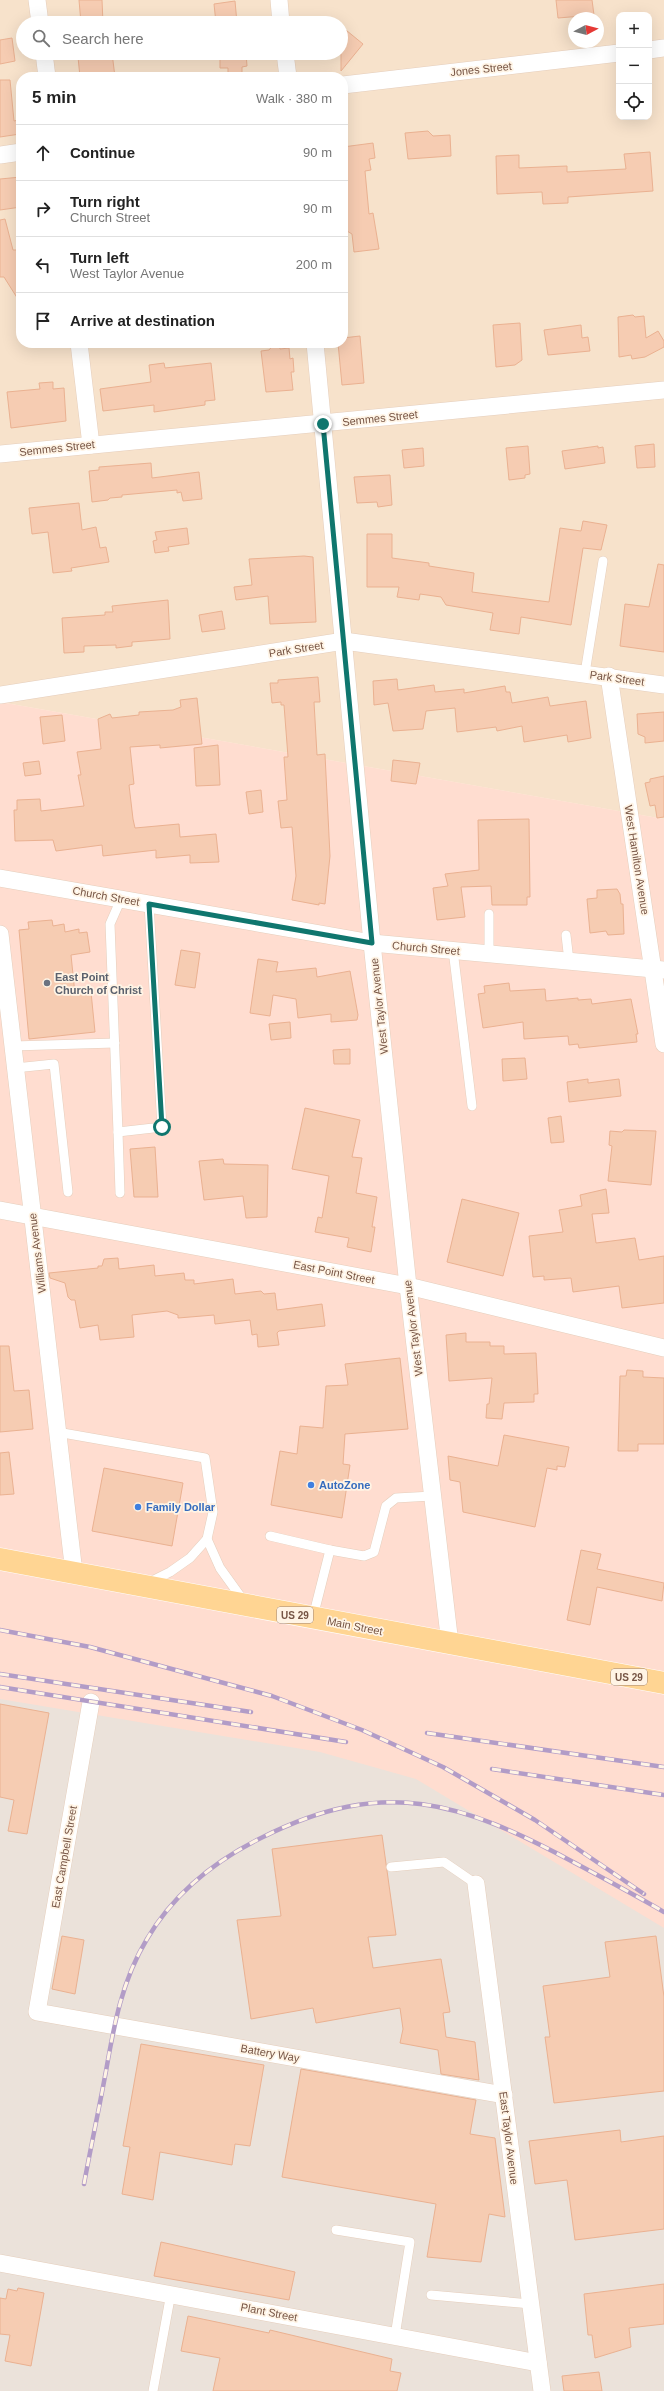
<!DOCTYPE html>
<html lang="en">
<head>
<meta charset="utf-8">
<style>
	body { margin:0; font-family:Helvetica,sans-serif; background:#f6f6f6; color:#222 }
	.controls { position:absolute; right:12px; top:12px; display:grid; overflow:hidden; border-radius:8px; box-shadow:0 4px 16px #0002 }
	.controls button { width:36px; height:36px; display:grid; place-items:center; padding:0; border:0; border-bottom:1px solid #e0e0e0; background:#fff; color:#222; font:20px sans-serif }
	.compass { position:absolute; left:568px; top:12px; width:36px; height:36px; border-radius:50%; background:#fff; box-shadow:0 4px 16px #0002; rotate:83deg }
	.stop { position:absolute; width:12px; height:12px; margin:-9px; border:3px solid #0f766e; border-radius:50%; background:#fff }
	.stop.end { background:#0f766e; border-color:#fff; box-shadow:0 1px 4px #0008 }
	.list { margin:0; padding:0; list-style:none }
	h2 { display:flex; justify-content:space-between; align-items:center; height:52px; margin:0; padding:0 16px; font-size:17px }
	h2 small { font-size:13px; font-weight:400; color:#767676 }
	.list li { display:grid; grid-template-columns:26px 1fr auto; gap:12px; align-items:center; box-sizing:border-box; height:56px; padding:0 16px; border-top:1px solid #e0e0e0 }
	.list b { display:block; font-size:15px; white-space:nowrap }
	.list p { margin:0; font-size:13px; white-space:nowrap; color:#767676 }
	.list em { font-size:13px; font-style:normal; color:#767676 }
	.icon { flex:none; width:22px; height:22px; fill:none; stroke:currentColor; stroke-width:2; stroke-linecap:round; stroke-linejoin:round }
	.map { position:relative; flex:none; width:664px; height:2391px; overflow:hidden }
	.search { position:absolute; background:#fff; box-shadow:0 4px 16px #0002; left:16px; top:16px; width:332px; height:44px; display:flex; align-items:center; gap:10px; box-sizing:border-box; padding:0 14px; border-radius:22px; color:#767676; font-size:15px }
	.panel { position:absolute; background:#fff; box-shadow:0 4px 16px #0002; left:16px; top:72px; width:332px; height:276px; border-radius:16px }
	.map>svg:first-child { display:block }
</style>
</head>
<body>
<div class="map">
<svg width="664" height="2391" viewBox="0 0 664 2391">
	<rect width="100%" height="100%" fill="#fef1dd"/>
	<path fill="#f7e2cb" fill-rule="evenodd" d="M0,0H664V819L0,702ZM619,15H649V117H619ZM574,18H598V42H574ZM23,23H341V53H23ZM21,77H343V343H21Z"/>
	<polygon fill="#ffddd0" points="0,702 664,819 664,2391 0,2391"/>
	<polygon fill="#ebe2da" points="0,1699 320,1752 416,1779 664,1928 664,2391 0,2391"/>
	<g fill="#f6ccb2" stroke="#eab191">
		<polygon points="79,0 102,0 103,23 81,23"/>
		<polygon points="556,0 592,0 594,15 558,18"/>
		<polygon points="235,1 237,23 216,23 214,4"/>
		<polygon points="341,26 363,44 341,71"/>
		<polygon points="12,38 15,61 0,64 0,40"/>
		<polygon points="112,53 115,77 80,77 78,57"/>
		<polygon points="220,53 246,53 247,66 242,67 242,74 228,74 228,68 220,68"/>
		<polygon points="0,80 10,80 14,121 18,120 20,134 0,137"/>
		<polygon points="428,131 433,136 450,135 451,156 408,159 405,133"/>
		<polygon points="373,143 375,158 369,159 371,170 365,171 369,214 373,213 379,249 354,252 352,234 347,231 343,210 343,147"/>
		<polygon points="650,152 653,191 568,197 568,203 543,204 542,192 497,194 496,156 519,155 519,168 567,166 567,172 626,169 624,154"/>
		<polygon points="21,177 21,207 0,210 0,179"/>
		<polygon points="5,219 13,250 21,250 21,304 4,277 0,277 0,220"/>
		<polygon points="633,315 635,317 644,316 646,338 658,331 664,341 664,347 645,357 632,359 631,355 619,357 618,317"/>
		<polygon points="520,323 522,360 515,365 496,367 493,325"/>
		<polygon points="581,325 582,338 588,337 590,351 548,355 544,330"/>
		<polygon points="360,336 364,383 342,385 338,343 343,343 343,338"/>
		<polygon points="275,343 279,343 280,349 289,348 290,359 293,358 294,372 291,372 293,390 266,392 261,351 269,350"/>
		<polygon points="164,363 165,368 211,363 215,400 205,401 205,405 154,412 154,405 103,411 100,389 151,382 149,365"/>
		<polygon points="53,382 53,389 64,388 66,421 11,428 7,392 40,389 39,383"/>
		<polygon points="654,444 655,467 637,468 635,446"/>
		<polygon points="528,446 530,474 525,475 525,478 509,480 506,448"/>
		<polygon points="598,446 598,448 603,447 605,463 565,469 562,451"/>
		<polygon points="423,448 424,466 404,468 402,450"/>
		<polygon points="151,463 152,478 199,472 202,499 183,501 181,492 177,493 177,490 122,495 122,497 110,498 108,500 92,502 89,471 99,470 99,467"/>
		<polygon points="390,475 392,505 378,507 377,502 357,503 354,477"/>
		<polygon points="79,503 82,530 96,527 100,548 106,547 109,562 71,568 72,571 53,573 48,532 32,534 29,508"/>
		<polygon points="583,521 607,525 601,550 583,548 571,625 521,617 519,634 490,630 493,613 446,605 441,597 420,594 419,600 397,597 399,587 367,587 367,534 392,534 392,558 429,563 429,566 474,573 472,592 549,602 560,528 581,531"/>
		<polygon points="187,528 189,544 168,547 169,551 155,553 153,541 157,540 155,532"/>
		<polygon points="304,556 313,557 316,622 270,624 268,596 236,600 234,587 252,585 249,559"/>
		<polygon points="658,564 664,565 664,652 620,646 625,604 649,607"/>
		<polygon points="168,600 170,639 132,642 132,646 116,648 116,645 84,646 84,652 64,653 62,618 105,615 105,612 113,612 112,606"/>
		<polygon points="222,611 225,629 202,632 199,615"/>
		<polygon points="318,677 320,702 314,702 317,755 325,754 330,856 325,904 319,903 319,905 292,900 296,876 292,827 281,828 278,801 287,800 284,757 288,757 284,705 281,705 281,702 272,703 270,683 278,683 278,680"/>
		<polygon points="397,679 398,690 434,685 435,692 464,689 464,693 505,686 506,692 510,692 512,703 548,697 550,706 586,701 591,738 568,742 567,735 524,742 522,726 497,731 496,727 457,732 455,708 426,711 423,729 393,731 388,703 374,705 373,681"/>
		<polygon points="197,698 202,744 160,748 160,745 130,747 134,784 129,785 133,819 135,828 179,824 180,837 216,834 219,862 190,863 190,855 156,858 156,850 103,856 102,845 56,851 53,840 15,841 14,810 17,810 17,800 40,799 41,811 84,806 78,775 81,775 77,752 101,749 98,719 110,714 112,718 139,715 139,712 173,710 181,707 180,700"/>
		<polygon points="664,712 664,741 645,743 645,737 638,734 637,714"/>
		<polygon points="62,715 65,741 43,744 40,717"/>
		<polygon points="218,745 220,785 196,786 194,748"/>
		<polygon points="393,760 420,763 416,784 391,781"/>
		<polygon points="39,761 41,774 25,776 23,763"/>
		<polygon points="664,776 664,817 657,818 655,805 650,806 645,783 650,782 650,779"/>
		<polygon points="261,790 263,812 249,814 246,792"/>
		<polygon points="529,819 530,897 527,897 527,905 492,905 491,886 461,887 465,917 437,920 433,888 448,886 445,874 479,870 478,820"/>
		<polygon points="617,889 620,894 621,904 623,904 624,934 608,935 606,931 590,933 587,899 597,898 597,890"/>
		<polygon points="52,920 53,926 64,924 65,932 79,929 79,933 87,932 90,952 71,955 75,994 91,992 95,1032 29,1039 19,930 29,929 28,922"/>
		<polygon points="181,950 200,953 195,988 175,985"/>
		<polygon points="258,959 278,962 276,972 316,968 317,977 350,971 358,1015 357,1020 331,1022 331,1014 298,1018 296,999 273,995 270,1016 250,1013"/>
		<polygon points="509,983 510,991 545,989 546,1001 578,998 578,1000 591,999 592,1004 631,999 638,1034 636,1034 637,1042 579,1048 578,1044 569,1045 568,1036 524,1039 523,1022 483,1028 478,994 485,993 484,986"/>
		<polygon points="290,1022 291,1038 271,1040 269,1024"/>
		<polygon points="350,1049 350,1064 334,1064 333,1050"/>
		<polygon points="525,1058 527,1079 503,1081 502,1059"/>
		<polygon points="588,1079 588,1083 619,1079 621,1096 569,1102 567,1082"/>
		<polygon points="305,1108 360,1120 352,1157 362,1158 356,1193 377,1197 372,1227 375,1227 371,1252 347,1247 349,1238 315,1232 318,1217 322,1218 329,1176 292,1169"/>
		<polygon points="561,1116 564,1142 551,1143 548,1118"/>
		<polygon points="624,1130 656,1131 651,1185 608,1181 612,1146 609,1145 610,1131 622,1132"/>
		<polygon points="155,1147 158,1197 134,1197 130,1149"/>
		<polygon points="223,1159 224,1164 268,1165 267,1217 246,1218 243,1196 204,1200 199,1161"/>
		<polygon points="606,1189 609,1213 592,1214 596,1243 635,1238 639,1260 664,1256 664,1303 622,1308 619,1286 573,1292 571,1278 544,1280 544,1276 533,1277 529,1236 563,1232 559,1210 582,1206 580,1195"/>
		<polygon points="462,1199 519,1213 503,1276 447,1262"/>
		<polygon points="118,1258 119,1269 154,1265 155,1276 184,1273 185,1280 194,1280 194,1284 233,1279 235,1294 261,1291 264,1294 275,1293 277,1310 322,1304 325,1326 279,1331 277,1333 279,1345 258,1347 257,1334 252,1335 250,1320 215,1324 214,1315 178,1318 178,1315 167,1311 132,1315 134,1337 100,1340 98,1325 80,1328 75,1300 71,1300 68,1297 65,1283 50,1278 49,1273 98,1268 98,1266 102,1266 104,1259"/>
		<polygon points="466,1333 466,1342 490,1342 490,1346 504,1346 504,1354 536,1353 538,1394 534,1394 534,1402 504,1403 502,1419 486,1418 487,1404 489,1404 492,1378 449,1381 446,1335"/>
		<polygon points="0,1346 9,1346 14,1391 29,1390 33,1429 0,1432"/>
		<polygon points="400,1358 408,1429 345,1434 343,1464 350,1465 342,1518 271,1505 280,1451 297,1454 300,1426 323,1428 326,1386 348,1385 345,1364"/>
		<polygon points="627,1370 643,1371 643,1377 664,1378 664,1444 638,1444 638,1451 618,1451 620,1376 626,1376"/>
		<polygon points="504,1435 569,1447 565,1467 557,1466 557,1470 547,1468 535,1527 463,1512 460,1482 450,1480 448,1456 498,1466"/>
		<polygon points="9,1452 14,1494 0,1495 0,1453"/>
		<polygon points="104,1468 183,1483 172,1546 92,1531"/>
		<polygon points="581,1550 601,1554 597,1569 664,1583 662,1601 597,1587 590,1625 567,1620"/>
		<polygon points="0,1704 49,1713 27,1834 8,1831 14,1800 0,1797"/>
		<polygon points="382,1835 396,1935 368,1937 373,1968 441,1959 450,2012 443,2013 446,2037 475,2042 479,2080 441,2074 438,2050 400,2043 403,2029 400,2008 316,2023 313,2008 251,2019 237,1920 281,1916 272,1849"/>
		<polygon points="62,1936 84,1940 75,1994 52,1989"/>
		<polygon points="656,1936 664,1997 664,2091 554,2103 545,2037 550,2037 543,1986 610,1977 605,1942"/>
		<polygon points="141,2044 264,2065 250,2146 235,2144 232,2165 160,2152 153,2200 122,2194 130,2147 123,2146"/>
		<polygon points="301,2069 476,2100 470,2134 495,2138 505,2217 489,2214 481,2262 427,2257 436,2204 282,2177"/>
		<polygon points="620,2130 621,2142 664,2136 664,2229 575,2240 567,2180 535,2184 529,2141"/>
		<polygon points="161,2242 295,2272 289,2300 154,2276"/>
		<polygon points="664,2284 664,2324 629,2328 631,2347 595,2358 592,2335 588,2335 584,2294"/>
		<polygon points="18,2288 44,2293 31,2366 5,2361 10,2335 0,2334 0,2298 6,2299 8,2289 17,2291"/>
		<polygon points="188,2316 269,2333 270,2330 392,2359 390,2371 401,2373 397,2391 213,2391 220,2358 181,2351"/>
		<polygon points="599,2372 602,2391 564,2391 562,2376"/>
	</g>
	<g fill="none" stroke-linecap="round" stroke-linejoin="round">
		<g stroke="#e5cebc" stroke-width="10">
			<g id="lane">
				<polyline points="585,673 603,561"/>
				<polyline points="121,899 110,924 118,1132 162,1127 149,904"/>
				<polyline points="566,935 569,961"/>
				<polyline points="453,950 472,1106"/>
				<polyline points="489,954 489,914"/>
				<polyline points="13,1046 115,1043"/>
				<polyline points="15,1068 54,1064 68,1192"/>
				<polyline points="118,1132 120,1193"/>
				<polyline points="57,1432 205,1458 213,1512 207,1539 190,1558 170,1572 150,1582"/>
				<polyline points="270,1536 330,1550"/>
				<polyline points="207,1539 220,1568 243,1600"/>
				<polyline points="313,1617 330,1550 364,1556 374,1552 386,1506 396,1498 432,1496"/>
				<polyline points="391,1867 444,1862 476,1884"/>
				<polyline points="336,2230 410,2242 395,2336"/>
				<polyline points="431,2295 531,2304"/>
				<polyline points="153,2391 171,2293"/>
			</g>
		</g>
		<g stroke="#e5cebc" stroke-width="18">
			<g id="street">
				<polyline points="37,0 40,23"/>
				<polyline points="279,0 281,23"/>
				<polyline points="649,50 664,48"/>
				<polyline points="44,53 47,77"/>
				<polyline points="285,53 288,77"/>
				<polyline points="343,85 619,53"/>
				<polyline points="0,155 21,152"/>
				<polyline points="79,343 91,445"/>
				<polyline points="315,343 372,943 408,1286 450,1644"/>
				<polyline points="0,454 664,390"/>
				<polyline points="609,676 664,1044"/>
				<polyline points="0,695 344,641 664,685"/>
				<polyline points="0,878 372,943 664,970"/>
				<polyline points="0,934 74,1573"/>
				<polyline points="0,1210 408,1286 664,1348"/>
				<polyline points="91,1702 37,2012 504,2095"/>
				<polyline points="476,1884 542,2391"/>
				<polyline points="0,2263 538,2363"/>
			</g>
		</g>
		<g stroke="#fff" stroke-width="23">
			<polyline id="primary" points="0,1559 664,1683"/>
		</g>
		<use href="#lane" stroke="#fff" stroke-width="9"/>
		<use href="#street" stroke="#fff" stroke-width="17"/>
		<use href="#primary" stroke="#ffd593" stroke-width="22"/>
		<g stroke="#b29cc7" stroke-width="4.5">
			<g id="rail">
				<polyline points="0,1630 90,1647 272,1696 362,1730 443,1767 535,1820 644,1894"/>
				<polyline points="0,1674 251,1712"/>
				<polyline points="0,1687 346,1742"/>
				<polyline points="427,1733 664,1767"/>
				<polyline points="492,1769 664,1795"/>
				<path d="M84,2184C91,2146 99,2109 106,2071C114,2025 122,1980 147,1939C174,1893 216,1860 263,1837C385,1776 462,1802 575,1863C605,1879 635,1895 664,1912"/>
			</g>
		</g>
		<use href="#rail" stroke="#fff4e5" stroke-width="3" stroke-dasharray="9" stroke-linecap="butt"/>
	</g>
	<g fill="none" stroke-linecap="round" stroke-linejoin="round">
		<polyline stroke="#0f766e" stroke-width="5" points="162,1127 149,904 372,943 323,424"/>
	</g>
	<circle fill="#6b7280" stroke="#fff4e5" stroke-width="1.5" cx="47" cy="983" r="4"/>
	<g fill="#3f7fe0" stroke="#fff4e5" stroke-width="1.5">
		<circle cx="311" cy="1485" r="4"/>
		<circle cx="138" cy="1507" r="4"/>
	</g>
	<g text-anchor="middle" stroke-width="3.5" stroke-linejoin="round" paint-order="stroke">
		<g fill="#fff4e5" stroke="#9f8474" stroke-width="1">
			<rect x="277" y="1607" width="36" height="16" rx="3"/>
			<rect x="611" y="1669" width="36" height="16" rx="3"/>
		</g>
		<g font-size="10" font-weight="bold" fill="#765444">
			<text x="295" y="1619">US 29</text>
			<text x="629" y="1681">US 29</text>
		</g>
		<g font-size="11" fill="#765444" stroke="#fff4e5">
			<text transform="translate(481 69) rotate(-6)" y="4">Jones Street</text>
			<text transform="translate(380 418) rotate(-6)" y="4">Semmes Street</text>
			<text transform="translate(57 448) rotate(-6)" y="4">Semmes Street</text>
			<text transform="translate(296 649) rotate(-9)" y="4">Park Street</text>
			<text transform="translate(617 678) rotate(8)" y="4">Park Street</text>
			<text transform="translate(637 860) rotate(81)" y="4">West Hamilton Avenue</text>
			<text transform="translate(106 896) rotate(10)" y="4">Church Street</text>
			<text transform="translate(426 948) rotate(5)" y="4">Church Street</text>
			<text transform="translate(379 1006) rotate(-96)" y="4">West Taylor Avenue</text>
			<text transform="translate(37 1253) rotate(-97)" y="4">Williams Avenue</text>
			<text transform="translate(334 1272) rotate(11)" y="4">East Point Street</text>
			<text transform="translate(413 1328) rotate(-97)" y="4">West Taylor Avenue</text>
			<text transform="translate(355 1626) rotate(11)" y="4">Main Street</text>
			<text transform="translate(64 1857) rotate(-80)" y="4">East Campbell Street</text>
			<text transform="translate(270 2053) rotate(10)" y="4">Battery Way</text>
			<text transform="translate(509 2138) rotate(83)" y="4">East Taylor Avenue</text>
			<text transform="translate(269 2312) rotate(11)" y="4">Plant Street</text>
		</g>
		<g font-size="11" font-weight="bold" fill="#5b616d" stroke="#fff4e5" text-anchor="start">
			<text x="55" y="981">East Point<tspan x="55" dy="13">Church of Christ</tspan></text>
		</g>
		<g font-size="11" font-weight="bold" fill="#366cbe" stroke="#fff4e5" text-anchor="start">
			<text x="319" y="1489">AutoZone</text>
			<text x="146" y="1511">Family Dollar</text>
		</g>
	</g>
</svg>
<div class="controls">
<button>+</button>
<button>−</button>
<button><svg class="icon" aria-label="locate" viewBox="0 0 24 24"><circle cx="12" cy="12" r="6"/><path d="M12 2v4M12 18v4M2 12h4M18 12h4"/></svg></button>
</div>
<svg class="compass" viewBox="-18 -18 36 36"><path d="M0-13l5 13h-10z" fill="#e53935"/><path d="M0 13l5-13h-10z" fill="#767676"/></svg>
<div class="stop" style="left:162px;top:1127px"></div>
<div class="stop end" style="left:323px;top:424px"></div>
<div class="search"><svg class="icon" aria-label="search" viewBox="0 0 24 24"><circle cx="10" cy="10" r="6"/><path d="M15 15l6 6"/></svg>Search here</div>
<section class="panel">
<h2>5 min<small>Walk · 380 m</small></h2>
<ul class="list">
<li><svg class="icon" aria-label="ahead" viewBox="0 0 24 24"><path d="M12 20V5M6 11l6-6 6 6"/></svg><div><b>Continue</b></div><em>90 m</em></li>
<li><svg class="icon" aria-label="right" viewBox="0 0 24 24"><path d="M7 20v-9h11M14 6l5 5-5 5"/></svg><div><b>Turn right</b><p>Church Street</p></div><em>90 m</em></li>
<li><svg class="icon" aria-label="left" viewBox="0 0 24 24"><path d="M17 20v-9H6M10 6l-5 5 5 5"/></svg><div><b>Turn left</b><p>West Taylor Avenue</p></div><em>200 m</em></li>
<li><svg class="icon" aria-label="arrive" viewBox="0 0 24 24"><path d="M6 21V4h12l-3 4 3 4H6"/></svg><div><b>Arrive at destination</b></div></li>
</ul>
</section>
</div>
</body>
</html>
